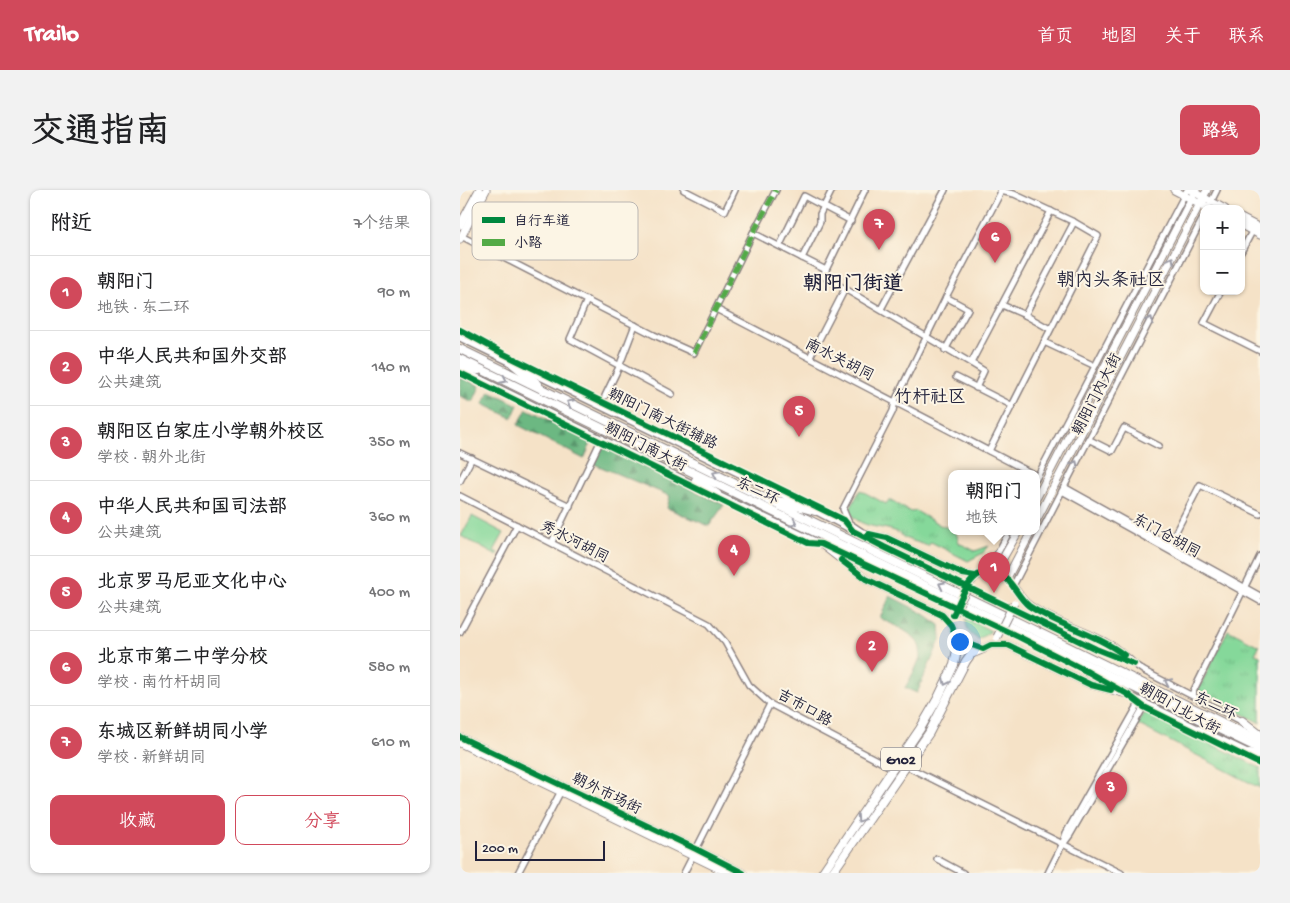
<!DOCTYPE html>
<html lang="zh">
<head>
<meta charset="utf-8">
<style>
	body { margin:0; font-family:"Gochi Hand","LXGW WenKai TC",sans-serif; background:#f2f2f2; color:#202124 }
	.controls { position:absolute; right:15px; top:15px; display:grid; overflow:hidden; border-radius:10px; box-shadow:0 1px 4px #0004 }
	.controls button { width:45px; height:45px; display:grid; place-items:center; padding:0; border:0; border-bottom:1px solid #e0e0e0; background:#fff; color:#202124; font:25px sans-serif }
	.scale { position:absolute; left:15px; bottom:12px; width:130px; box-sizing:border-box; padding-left:5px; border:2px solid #22223b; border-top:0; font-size:14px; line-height:18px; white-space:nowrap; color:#22223b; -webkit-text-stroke:4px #fcf5e5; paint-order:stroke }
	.you { position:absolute; left:499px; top:451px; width:18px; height:18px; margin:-12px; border:4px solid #fff; border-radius:50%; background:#1a73e8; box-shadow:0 0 0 8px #1a73e833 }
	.badge { display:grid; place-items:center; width:32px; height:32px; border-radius:50%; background:#d1495b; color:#fff; font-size:16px; font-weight:700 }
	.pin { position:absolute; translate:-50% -41px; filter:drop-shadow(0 1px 2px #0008) }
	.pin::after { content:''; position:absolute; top:26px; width:18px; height:15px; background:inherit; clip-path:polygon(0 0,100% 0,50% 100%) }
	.popup { position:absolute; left:488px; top:280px; width:92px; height:65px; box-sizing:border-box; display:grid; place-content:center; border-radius:10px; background:#fff; filter:drop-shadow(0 1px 4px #0005); font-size:16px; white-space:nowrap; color:#757577 }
	.popup b { font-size:19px; color:#202124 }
	.popup::after { content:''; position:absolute; left:50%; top:100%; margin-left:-10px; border:10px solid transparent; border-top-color:#fff }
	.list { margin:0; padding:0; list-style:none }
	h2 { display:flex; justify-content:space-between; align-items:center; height:65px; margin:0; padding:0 20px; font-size:21px }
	h2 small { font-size:16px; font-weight:400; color:#757577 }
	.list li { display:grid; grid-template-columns:32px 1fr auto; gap:15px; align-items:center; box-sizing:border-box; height:75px; padding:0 20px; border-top:1px solid #e0e0e0 }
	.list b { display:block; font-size:19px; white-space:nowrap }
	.list p { margin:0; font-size:16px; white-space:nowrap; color:#757577 }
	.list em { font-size:16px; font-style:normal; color:#757577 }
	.actions { display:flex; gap:10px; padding:15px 20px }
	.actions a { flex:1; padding:11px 0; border:1px solid #d1495b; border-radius:10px; text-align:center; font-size:18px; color:#d1495b }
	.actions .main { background:#d1495b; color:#fff }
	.map { position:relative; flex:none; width:800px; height:683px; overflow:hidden; border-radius:10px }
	header { display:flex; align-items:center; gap:30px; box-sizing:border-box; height:70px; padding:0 25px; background:#d1495b; color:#fff }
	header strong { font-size:24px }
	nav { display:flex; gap:28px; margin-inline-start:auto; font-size:18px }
	.intro { display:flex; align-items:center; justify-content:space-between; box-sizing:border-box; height:120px; padding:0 30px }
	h1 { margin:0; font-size:35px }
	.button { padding:12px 22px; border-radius:10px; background:#d1495b; color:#fff; font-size:18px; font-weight:700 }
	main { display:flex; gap:30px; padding:0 30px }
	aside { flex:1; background:#fff; border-radius:10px; box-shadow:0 1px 4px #0004 }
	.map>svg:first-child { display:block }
</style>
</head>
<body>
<header>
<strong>Trailo</strong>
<nav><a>首页</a><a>地图</a><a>关于</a><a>联系</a></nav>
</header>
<div class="intro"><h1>交通指南</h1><a class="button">路线</a></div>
<main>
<aside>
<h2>附近<small>7个结果</small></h2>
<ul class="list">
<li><span class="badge">1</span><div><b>朝阳门</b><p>地铁 · 东二环</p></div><em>90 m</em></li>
<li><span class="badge">2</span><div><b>中华人民共和国外交部</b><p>公共建筑</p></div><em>140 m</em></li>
<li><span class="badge">3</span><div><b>朝阳区白家庄小学朝外校区</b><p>学校 · 朝外北街</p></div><em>350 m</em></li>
<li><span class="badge">4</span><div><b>中华人民共和国司法部</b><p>公共建筑</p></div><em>360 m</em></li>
<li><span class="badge">5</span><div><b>北京罗马尼亚文化中心</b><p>公共建筑</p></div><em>400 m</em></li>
<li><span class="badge">6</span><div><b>北京市第二中学分校</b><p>学校 · 南竹杆胡同</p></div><em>580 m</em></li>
<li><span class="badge">7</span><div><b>东城区新鲜胡同小学</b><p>学校 · 新鲜胡同</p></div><em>610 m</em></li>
</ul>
<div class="actions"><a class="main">收藏</a><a>分享</a></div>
</aside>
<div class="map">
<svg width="800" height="683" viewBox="0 0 800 683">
	<defs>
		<pattern id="grass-tufts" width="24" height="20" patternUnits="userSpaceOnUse" patternTransform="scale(1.25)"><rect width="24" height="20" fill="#85d89a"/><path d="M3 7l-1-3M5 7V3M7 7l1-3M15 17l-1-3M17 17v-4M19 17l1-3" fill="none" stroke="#73b986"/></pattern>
		<pattern id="forest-firs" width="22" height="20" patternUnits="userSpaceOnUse" patternTransform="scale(1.25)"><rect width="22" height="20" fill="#6cb882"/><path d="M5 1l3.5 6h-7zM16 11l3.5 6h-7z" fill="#58956c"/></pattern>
	</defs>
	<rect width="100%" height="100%" fill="#fcf5e5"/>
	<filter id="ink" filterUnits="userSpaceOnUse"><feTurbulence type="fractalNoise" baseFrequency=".02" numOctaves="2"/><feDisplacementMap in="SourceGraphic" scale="10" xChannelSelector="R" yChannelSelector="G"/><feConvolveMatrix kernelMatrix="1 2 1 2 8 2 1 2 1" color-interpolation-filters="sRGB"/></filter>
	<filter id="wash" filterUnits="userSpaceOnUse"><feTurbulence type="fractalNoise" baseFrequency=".0096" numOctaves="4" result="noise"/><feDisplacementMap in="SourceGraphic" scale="20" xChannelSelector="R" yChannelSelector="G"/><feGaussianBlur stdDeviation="1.12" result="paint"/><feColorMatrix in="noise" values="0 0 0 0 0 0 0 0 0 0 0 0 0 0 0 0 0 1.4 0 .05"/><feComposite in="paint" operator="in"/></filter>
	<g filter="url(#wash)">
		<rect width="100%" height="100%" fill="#f5e2c7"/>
		<g fill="url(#grass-tufts)" stroke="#547d6a">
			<path d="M400,300L426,314L428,311H431L451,322L456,321L480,335L491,339L492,342H496L499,353L515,361L529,356L523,363L508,371L471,352L468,356L444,348C433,332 402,344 389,321Z"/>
			<path d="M506,428L531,441L519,449C508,444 506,440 506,428Z"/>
			<polygon points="768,440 799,456 795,464 800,466 800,533 738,500"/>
			<polygon points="690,523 800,578 800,598 677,534 683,524"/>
		</g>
		<g fill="url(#forest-firs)" stroke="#476d5e">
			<polygon points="0,187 20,196 13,212 0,206"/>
			<polygon points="30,201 58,215 52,228 23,214"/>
			<polygon points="67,219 132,251 124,269 58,235"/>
			<polygon points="143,256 264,315 249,336 207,318 210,306 134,274"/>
			<path d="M430,406L463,423L480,435L481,448L457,503L445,498C450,488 458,476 460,466C464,445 434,436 420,428Z"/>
		</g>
		<polygon fill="#85d89a" stroke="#547d6a" points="12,326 44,343 34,361 38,363 37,366 1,346"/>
	</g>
	<g filter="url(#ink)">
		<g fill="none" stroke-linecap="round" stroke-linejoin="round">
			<g stroke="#8c8281" stroke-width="8">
				<g id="minor">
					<polyline points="224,0 265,21 275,0"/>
					<polyline points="750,14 757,0"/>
					<polyline points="293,43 366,80"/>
					<polyline points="1,46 194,145 234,163 293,43 316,0"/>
					<polyline points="320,55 344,6 391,31"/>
					<polyline points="781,62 794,38"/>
					<polyline points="342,68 360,32 360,24 372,0"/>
					<polyline points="385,99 363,86 405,0"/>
					<polyline points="761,101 744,133 800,161"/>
					<polyline points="127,110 110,149 212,204"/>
					<polyline points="542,115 565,125 590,139"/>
					<polyline points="256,119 573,284"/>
					<polyline points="421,119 485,0"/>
					<polyline points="565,125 614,32"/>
					<polyline points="0,148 341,314"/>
					<polyline points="584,152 635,176"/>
					<polyline points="485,160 508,119 486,107"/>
					<polyline points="350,167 385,99 511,173"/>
					<polyline points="3,180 244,299"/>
					<polyline points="496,187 551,215"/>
					<polyline points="516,198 524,181 511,173 591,21"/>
					<polyline points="145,206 159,177 175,135"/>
					<polyline points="628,249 652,261 664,238 699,256"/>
					<polyline points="529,261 638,46 614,32 554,4 540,1"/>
					<polyline points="0,263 110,316"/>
					<polyline points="576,289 727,0"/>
					<polyline points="0,291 12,268"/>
					<polyline points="604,297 800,406"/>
					<polyline points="602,301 800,411"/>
					<polyline points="254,303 364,355"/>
					<polyline points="0,306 249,434 265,452 289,495 310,514 434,579"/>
					<polyline points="353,320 424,357 636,459 674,474 684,481 783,532"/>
					<polyline points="401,341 389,333 383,319 433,221 435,211 486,107 542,0"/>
					<polyline points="92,352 142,248"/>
					<polyline points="709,355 740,295 800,324"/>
					<polyline points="371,359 559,447 630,483"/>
					<polyline points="528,381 549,342"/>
					<polyline points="553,396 744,26"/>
					<polyline points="0,442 57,335"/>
					<polyline points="641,489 667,504 800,568"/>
					<polyline points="732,504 800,366"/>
					<polyline points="446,576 661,683"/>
					<polyline points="604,653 610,645 686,513"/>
					<polyline points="477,669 503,683"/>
					<polyline points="58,683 102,599"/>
					<polyline points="224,683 310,514"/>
					<polyline points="588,683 602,655 606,643 681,510"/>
				</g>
			</g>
			<g stroke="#8c8281" stroke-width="9">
				<g id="major">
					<polyline points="714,0 750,19"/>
					<polyline points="730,0 765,19"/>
					<polyline points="781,28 800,38"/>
					<polyline points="0,35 19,0"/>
					<polyline points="781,35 800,45"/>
					<polyline points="0,49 26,0"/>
					<polyline points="576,309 736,0"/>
					<polyline points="576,331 747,0"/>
					<polyline points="393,341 427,348 503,384 515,386"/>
					<polyline points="361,354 406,389 482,425 491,435 495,445 504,452 523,459 531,455 548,455 631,495 667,504"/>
					<polyline points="535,382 558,342"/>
					<polyline points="547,388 571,342"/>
					<path d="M509,394C515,386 525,379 535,382C553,386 556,407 570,416C594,433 625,440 650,455C659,460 667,468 674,474"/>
					<polyline points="0,547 236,659 283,683"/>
					<polyline points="0,553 268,683"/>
				</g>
			</g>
			<g stroke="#8c8281" stroke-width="10">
				<g id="highway">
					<polyline points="0,159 800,551"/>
					<path d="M0,169C266,300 534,427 800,559"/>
					<polyline points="53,174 78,194"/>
					<polyline points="0,177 18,180"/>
					<polyline points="236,290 257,304"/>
					<polyline points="319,311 355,321"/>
					<polyline points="628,482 648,489"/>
					<polyline points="782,531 800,545"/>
					<polyline points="789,563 800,564"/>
					<polyline points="362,683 460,539 478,508 494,475 497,460 495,445"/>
					<polyline points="372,683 469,543 506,471 511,464 523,459"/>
				</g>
			</g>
			<use href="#minor" stroke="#fff" stroke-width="5"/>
			<use href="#major" stroke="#fff" stroke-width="7"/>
			<use href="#highway" stroke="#fff" stroke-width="8"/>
			<g stroke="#8c8281" stroke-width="9" stroke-linecap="butt">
				<g id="major-bridge">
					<polyline points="494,424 509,394"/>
					<polyline points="537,447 554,413"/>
				</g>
			</g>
			<use href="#major-bridge" stroke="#fff" stroke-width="7"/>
			<polyline stroke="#53aa46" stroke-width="5" stroke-dasharray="10 5" stroke-linecap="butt" points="234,163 293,43 316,0"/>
			<g stroke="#fcf5e5" stroke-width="9">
				<g id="cycleway">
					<polyline points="0,140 44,164 384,330 393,341 424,357 636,459 674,474"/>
					<polyline points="0,183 348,353 361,354 559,447 628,482 667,504 684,517 800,574"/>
					<polyline points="409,344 427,348 503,384 515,386"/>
					<polyline points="381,370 406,389 482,425 491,435 495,445 504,452 523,459 531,455 548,455 631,495 651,500"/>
					<path d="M493,425C501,409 508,385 527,381C548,377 555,406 569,416C599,436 635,443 664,465"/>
					<polyline points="0,547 236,659 283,683"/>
				</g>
			</g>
			<use href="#cycleway" stroke="#00873e" stroke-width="6"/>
		</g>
		<defs><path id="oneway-chevron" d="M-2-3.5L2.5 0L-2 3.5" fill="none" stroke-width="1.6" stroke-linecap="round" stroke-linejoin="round" transform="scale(1.25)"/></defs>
		<g stroke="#9c9ca7">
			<use href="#oneway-chevron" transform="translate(711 70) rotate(-63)"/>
			<use href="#oneway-chevron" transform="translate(690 130) rotate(-62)"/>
			<use href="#oneway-chevron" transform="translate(44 190) rotate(26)"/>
			<use href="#oneway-chevron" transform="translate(110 213) rotate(-154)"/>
			<use href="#oneway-chevron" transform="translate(615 274) rotate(-64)"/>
			<use href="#oneway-chevron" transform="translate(256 284) rotate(-154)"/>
			<use href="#oneway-chevron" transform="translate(334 333) rotate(26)"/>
			<use href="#oneway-chevron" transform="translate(482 395) rotate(-153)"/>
			<use href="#oneway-chevron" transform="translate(486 492) rotate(116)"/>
			<use href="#oneway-chevron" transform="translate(708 492) rotate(-154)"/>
			<use href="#oneway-chevron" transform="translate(400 629) rotate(124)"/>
		</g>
	</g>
	<g text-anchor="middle" stroke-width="4" stroke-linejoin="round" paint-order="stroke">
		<rect fill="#fcf5e5" stroke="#63616e" stroke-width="1" x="421" y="557.5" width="40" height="23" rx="4"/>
		<g font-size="14" font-weight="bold" fill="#22223b">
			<text x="441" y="574">G102</text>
		</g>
		<g font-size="15" fill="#22223b" stroke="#fcf5e5">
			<text transform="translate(380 169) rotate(27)" y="5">南水关胡同</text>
			<text transform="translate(636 204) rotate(-63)" y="5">朝阳门内大街</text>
			<text transform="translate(203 228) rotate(26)" y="5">朝阳门南大街辅路</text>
			<text transform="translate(186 256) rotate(27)" y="5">朝阳门南大街</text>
			<text transform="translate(298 300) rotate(26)" y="5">东二环</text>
			<text transform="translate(707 345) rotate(29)" y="5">东门仓胡同</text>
			<text transform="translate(115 351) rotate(27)" y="5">秀水河胡同</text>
			<text transform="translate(756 515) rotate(26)" y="5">东二环</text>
			<text transform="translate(345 517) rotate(29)" y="5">吉市口路</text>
			<text transform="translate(720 518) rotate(29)" y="5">朝阳门北大街</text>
			<text transform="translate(147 603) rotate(26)" y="5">朝外市场街</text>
		</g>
		<g font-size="18" fill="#22223b" stroke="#fcf5e5">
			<text x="651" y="95">朝内头条社区</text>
			<text x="470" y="212">竹杆社区</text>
		</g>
		<g font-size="20" font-weight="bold" fill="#22223b" stroke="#fcf5e5">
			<text x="393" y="99">朝阳门街道</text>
		</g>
	</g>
	<rect x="12" y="12" width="166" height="58" rx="8" fill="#fcf5e5" stroke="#bbb6b2" stroke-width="1"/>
	<rect x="22" y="27" width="23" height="6" fill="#00873e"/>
	<rect x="22" y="49" width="23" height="7" fill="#53aa46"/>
	<g font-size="14" fill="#22223b">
		<text x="54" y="35">自行车道</text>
		<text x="54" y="57">小路</text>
	</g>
</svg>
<div class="controls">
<button>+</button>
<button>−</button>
</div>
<div class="scale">200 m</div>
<div class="you"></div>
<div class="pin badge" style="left:534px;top:403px">1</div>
<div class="popup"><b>朝阳门</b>地铁</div>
<div class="pin badge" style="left:412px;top:482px">2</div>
<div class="pin badge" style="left:651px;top:623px">3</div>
<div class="pin badge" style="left:274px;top:386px">4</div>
<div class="pin badge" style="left:339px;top:247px">5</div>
<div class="pin badge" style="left:535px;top:73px">6</div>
<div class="pin badge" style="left:419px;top:60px">7</div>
</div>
</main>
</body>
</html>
